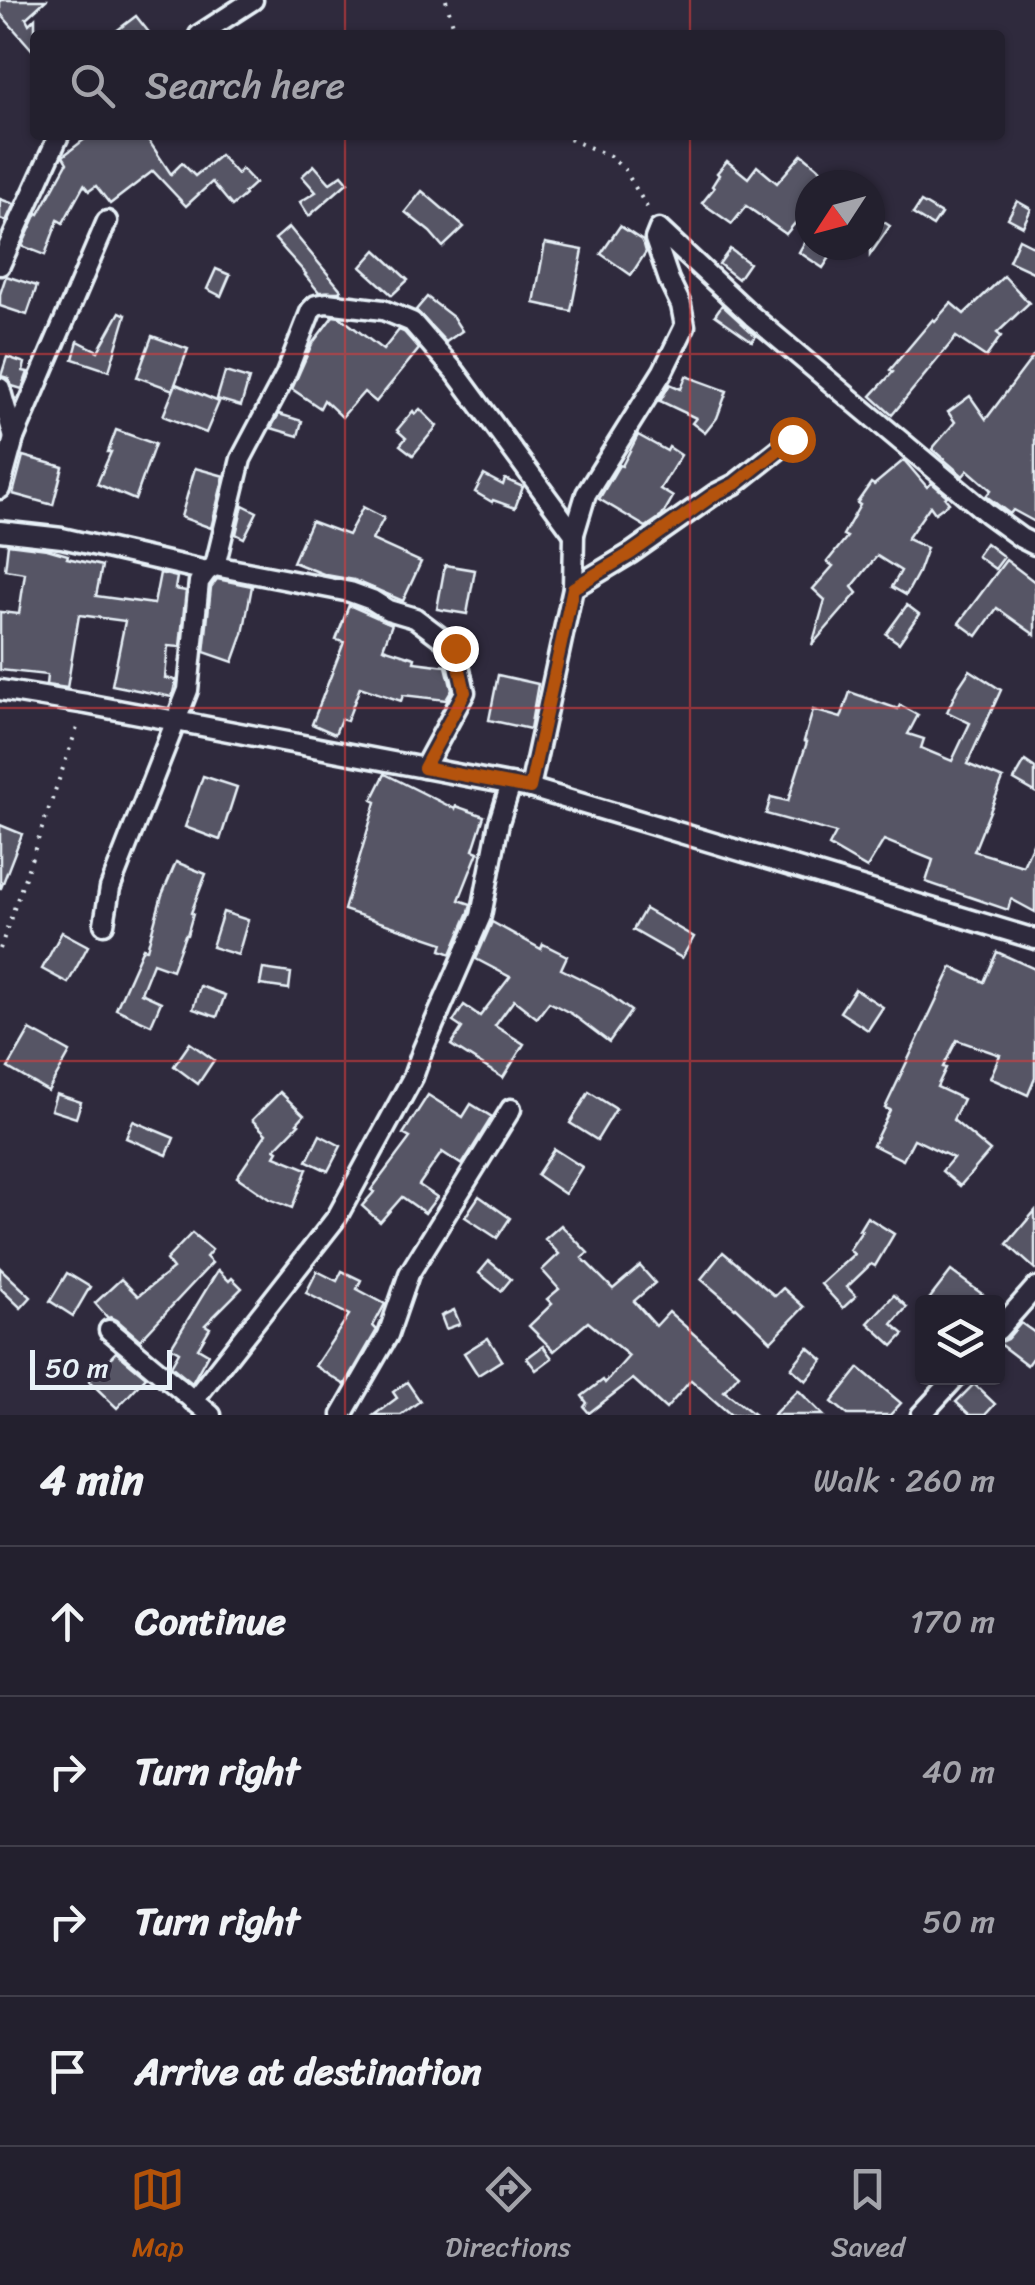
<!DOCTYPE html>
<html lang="en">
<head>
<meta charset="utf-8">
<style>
	body { margin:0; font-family:Sriracha,sans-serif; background:#2f2d3a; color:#f1f3f6 }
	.controls { position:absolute; right:30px; bottom:30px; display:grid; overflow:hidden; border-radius:10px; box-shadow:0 2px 8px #0004 }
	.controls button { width:90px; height:90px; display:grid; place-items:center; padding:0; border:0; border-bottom:2px solid #403e4a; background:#23202e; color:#f1f3f6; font:50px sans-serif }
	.compass { position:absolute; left:795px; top:170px; width:90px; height:90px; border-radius:50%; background:#23202e; box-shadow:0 2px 8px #0004; rotate:234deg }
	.scale { position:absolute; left:30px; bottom:25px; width:142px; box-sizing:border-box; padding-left:10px; border:5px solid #e8f1f8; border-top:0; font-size:28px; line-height:35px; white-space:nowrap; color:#e8f1f8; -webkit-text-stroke:8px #2f2a3d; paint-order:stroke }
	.stop { position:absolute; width:30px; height:30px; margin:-22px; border:8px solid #b45309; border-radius:50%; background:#fff }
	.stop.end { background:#b45309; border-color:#fff; box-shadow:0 2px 10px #0008 }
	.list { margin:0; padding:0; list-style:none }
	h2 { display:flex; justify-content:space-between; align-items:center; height:130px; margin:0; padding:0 40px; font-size:42px }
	h2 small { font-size:32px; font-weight:400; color:#a3a3aa }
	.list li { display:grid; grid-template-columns:65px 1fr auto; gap:30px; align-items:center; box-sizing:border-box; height:150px; padding:0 40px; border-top:2px solid #403e4a }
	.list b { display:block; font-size:38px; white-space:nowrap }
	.list em { font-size:32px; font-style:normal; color:#a3a3aa }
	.icon { flex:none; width:55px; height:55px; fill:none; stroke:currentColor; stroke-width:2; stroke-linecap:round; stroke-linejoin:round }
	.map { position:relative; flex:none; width:1035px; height:1415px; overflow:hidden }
	.search { position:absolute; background:#23202e; box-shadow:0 2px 8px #0004; left:30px; right:30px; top:30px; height:110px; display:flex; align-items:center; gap:25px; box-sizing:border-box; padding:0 35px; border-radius:10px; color:#a3a3aa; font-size:38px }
	.sheet { height:730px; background:#23202e }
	nav { display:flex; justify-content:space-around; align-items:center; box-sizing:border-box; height:140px; border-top:2px solid #403e4a; background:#23202e; font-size:28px; color:#a3a3aa }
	nav a { display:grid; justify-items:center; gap:5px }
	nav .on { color:#b45309 }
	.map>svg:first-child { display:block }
</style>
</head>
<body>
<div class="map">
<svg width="1035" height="1415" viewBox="0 0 1035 1415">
	<rect width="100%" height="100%" fill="#2f2a3d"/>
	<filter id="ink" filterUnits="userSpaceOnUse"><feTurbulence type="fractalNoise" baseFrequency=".01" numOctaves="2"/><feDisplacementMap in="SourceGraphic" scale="20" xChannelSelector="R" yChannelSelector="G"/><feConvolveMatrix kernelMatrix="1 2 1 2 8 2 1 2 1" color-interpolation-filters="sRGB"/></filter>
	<g filter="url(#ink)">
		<g fill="#575565" stroke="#e8f1f8" stroke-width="2.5">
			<polygon points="0,0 46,0 26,18 29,24 35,18 35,53 0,13"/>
			<polygon points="136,16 151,35 111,35"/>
			<polygon points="90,135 145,135 171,174 182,163 195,176 220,155 237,174 242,169 255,183 244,193 245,195 232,206 212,182 186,206 153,171 110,204 96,186 89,191 84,185 63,223 58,220 45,255 22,246 37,213 39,214 67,163 63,156"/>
			<polygon points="802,154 839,185 810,185 810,205 786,234 746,206 732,224 702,203 714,188 712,186 719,175 717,173 727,161 748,178 757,166 777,183"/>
			<polygon points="314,165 330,183 342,175 348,182 309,216 300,202 316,192 302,176"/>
			<polygon points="422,191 464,227 443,247 430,232 405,212"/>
			<polygon points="0,199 14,204 6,221 0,219"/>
			<polygon points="1017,201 1031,209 1023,226 1008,218"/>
			<polygon points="921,202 941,214 933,226 913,214"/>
			<polygon points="870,213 890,226 870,255"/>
			<polygon points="620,226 643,241 646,252 631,275 601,254"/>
			<polygon points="289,227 341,290 339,292 319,292 305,275 306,274 275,239"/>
			<polygon points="807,238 810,240 810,245 838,245 823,268 799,252"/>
			<polygon points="1019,239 1035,247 1035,273 1009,261"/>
			<polygon points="545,243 583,250 571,311 534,303"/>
			<polygon points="730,249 749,263 738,279 719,264"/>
			<polygon points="376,250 408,280 392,295 361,267"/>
			<polygon points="216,269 230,275 221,296 207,289"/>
			<polygon points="6,276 37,286 27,315 0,306 0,294"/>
			<polygon points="1004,276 1029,303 997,333 1001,336 986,357 956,337 892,415 871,396 893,372 890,370 933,319 935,321 951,303 964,314"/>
			<polygon points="427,297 453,317 462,331 446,342 416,310"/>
			<polygon points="722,305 756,336 752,341 715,315"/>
			<polygon points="120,312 126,315 109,371 73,359 78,341 98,351"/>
			<polygon points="333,316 340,317 383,350 399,330 404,332 419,349 376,402 364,392 342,417 324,400 320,408 292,389 312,344"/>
			<polygon points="152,336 188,349 173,390 137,377"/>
			<polygon points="1035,354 1035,522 1013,510 1010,514 986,496 991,490 968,470 963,476 932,449 955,422 948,412 970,396 986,419"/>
			<polygon points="7,357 25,363 23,371 28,372 22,389 12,386 8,378 1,376"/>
			<polygon points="225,372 249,379 241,406 217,399"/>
			<polygon points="686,376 727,391 717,418 705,433 692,423 696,418 660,401 670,384 681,389"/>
			<polygon points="176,384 219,402 206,433 163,416"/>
			<polygon points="420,409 437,426 413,455 400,445 406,438 397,430 413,411 415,414"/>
			<polygon points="279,414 302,421 298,436 271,428"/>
			<polygon points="116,430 155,444 135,500 97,484 111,452 108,452"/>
			<polygon points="638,435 667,451 669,447 681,455 660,489 673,497 662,516 646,527 599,499 619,465 622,466"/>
			<polygon points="23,456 63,467 53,505 13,494"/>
			<polygon points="904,460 927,487 932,483 947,496 945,498 949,503 935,513 930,506 907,539 927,548 918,573 906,595 892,587 901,571 877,556 852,587 857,593 812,645 825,600 813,589 833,566 827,562 847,537 843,535 860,505 857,503 871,483 874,485"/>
			<polygon points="195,468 224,476 211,528 181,517"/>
			<polygon points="484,475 503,485 505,479 523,487 515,508 493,500 492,502 475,492"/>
			<polygon points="243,505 257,512 244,538 236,534"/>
			<polygon points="363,507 384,518 372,540 421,562 403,601 354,580 326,575 293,562 311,521 348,535"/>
			<polygon points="986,543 1004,557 995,569 977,556"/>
			<polygon points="8,544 47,549 68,555 67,558 102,566 96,596 154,604 160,573 177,577 175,589 186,591 180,647 168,646 165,678 176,680 172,697 112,685 125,621 79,615 67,688 46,685 47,675 0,670 0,612 19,614 25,573 5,570"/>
			<polygon points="1006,560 1035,582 1035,635 997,608 977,636 959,623"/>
			<polygon points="445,565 475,570 467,614 437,609"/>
			<polygon points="217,579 252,586 243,634 233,662 204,652 211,587"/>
			<polygon points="349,605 392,624 383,648 415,658 414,662 446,666 452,690 446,700 403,695 401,701 360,687 347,721 341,719 335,734 312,724 344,642 336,640"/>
			<polygon points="907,605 919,614 899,643 886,634"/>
			<polygon points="970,670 1001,690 967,764 1003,779 974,851 1023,866 1035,839 1035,912 1011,899 1008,910 926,882 933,860 884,840 867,868 829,846 836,833 766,814 771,797 788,801 807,742 804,741 813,710 841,718 850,692 898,709 900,705 918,715 908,734 924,739 921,748 952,761 970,723 947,712 958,688"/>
			<polygon points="498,675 538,684 530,729 489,720"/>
			<polygon points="1025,761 1035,768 1035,792 1014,780"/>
			<polygon points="385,774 455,809 456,806 484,816 473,850 478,852 459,900 471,904 469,912 451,954 441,950 443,943 344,910 376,802 372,800"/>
			<polygon points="203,776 237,787 220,840 185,827"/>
			<polygon points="0,825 22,834 1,888 0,888"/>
			<polygon points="176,862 206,874 191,913 193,914 187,935 185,935 172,970 153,963 141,993 161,1002 151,1025 116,1009 143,948 147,949 162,895"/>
			<polygon points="645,909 694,937 682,958 633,930"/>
			<polygon points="223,912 248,920 238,955 212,947"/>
			<polygon points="492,922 541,949 543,944 567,956 561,969 600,988 631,1011 609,1042 572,1014 549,1002 537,1018 514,1000 495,1026 524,1044 503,1078 451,1045 462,1028 453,1022 464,1005 480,1016 510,977 476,959"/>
			<polygon points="62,932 88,946 68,983 42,969"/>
			<polygon points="997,952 1035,969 1035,1078 1028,1095 990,1078 1000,1055 957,1040 943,1067 946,1068 937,1087 963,1099 953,1120 990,1151 960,1186 942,1171 953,1158 914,1139 903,1160 873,1145 890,1110 885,1108 952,967 984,982"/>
			<polygon points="263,969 291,973 289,989 260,985"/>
			<polygon points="200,986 225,995 217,1017 193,1009"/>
			<polygon points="855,989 883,1007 868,1030 840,1012"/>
			<polygon points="30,1030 70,1052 48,1091 8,1068"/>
			<polygon points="190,1043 214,1060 198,1084 174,1066"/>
			<polygon points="280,1092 304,1115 297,1123 299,1124 275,1149 278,1151 275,1156 307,1169 292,1208 269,1199 237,1177 266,1134 252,1120"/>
			<polygon points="589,1092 616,1109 597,1140 570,1123"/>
			<polygon points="56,1094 81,1102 76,1118 51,1110"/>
			<polygon points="428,1095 463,1117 471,1104 492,1117 462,1165 442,1152 419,1185 437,1197 425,1213 402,1197 380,1222 362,1206 374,1192 371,1190 410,1138 403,1134"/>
			<polygon points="133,1121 174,1138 167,1155 126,1138"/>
			<polygon points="320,1135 341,1146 328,1171 307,1161"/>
			<polygon points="554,1149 582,1167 565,1194 537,1175"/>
			<polygon points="479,1196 510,1218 497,1238 465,1217"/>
			<polygon points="1035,1211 1035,1269 1007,1244"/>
			<polygon points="867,1217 894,1234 875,1266 871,1264 847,1287 856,1296 843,1308 821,1284 854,1254 849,1250 862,1231 859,1230"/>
			<polygon points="561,1225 588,1253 582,1258 613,1289 640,1266 655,1283 634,1301 656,1326 669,1312 739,1374 724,1391 755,1415 731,1415 691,1380 666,1409 633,1379 589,1413 584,1407 587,1403 582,1396 603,1380 605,1383 629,1356 588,1322 554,1351 529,1326 552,1304 547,1299 559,1289 542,1270 559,1254 545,1239"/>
			<polygon points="192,1233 212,1250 206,1257 212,1263 140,1340 117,1320 111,1317 108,1318 95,1303 121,1279 138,1296 173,1269 166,1260"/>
			<polygon points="723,1252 775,1296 783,1288 804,1307 771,1341 736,1307 735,1308 701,1279"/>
			<polygon points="489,1261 511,1279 501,1291 479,1273"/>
			<polygon points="0,1268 31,1297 21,1308 0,1288"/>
			<polygon points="218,1270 229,1281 232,1278 242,1288 205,1325 210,1328 198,1348 208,1354 192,1383 171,1366 179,1352 171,1347"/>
			<polygon points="317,1271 337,1281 342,1271 361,1280 357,1289 385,1304 373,1326 377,1330 345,1385 315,1366 349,1315 306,1293"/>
			<polygon points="951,1271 993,1302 927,1302"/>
			<polygon points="67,1273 90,1287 73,1316 50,1301"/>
			<polygon points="894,1295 907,1307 892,1324 904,1334 893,1346 868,1323"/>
			<polygon points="454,1310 460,1324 446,1329 441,1316"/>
			<polygon points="1021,1323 1035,1333 1035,1354 1027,1365 998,1343 1007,1339"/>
			<polygon points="488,1338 502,1360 478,1375 464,1353"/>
			<polygon points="543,1346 552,1358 536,1370 527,1358"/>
			<polygon points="808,1347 823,1360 806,1381 791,1368"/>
			<polygon points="116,1352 146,1377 117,1408 89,1381"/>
			<polygon points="859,1368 901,1403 890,1415 848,1415 832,1402"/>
			<polygon points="407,1382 420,1401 401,1415 374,1415 397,1398 393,1392"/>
			<polygon points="974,1384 995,1404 985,1415 970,1415 956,1402"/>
			<polygon points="798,1390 823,1415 773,1415"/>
		</g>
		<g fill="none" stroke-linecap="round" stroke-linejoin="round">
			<g stroke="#e8f1f8" stroke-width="25">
				<g id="minor">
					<polyline points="199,35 253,0"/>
					<polyline points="0,265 59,135"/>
					<polyline points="0,388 14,438"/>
					<polyline points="0,489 14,438 107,221"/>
					<polyline points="0,531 62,538 207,571"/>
					<polyline points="215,566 241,459 286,374 311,310 316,305 327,303 383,310 412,322 456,373 574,534"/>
					<polyline points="573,588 631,553 715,494 735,484 792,439"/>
					<polyline points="0,690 86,704 530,788 1035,939"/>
					<polyline points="530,788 573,588 574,534 586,494 663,371 685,326 681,305 669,280 655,239 659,229 752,316 853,401 988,514 1021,538 1035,545"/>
					<polyline points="104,924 110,888 188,690 199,582 207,571 215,566 350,592 372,600 388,610 415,618 455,648 465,692 424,768"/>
					<polyline points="109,1330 211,1415"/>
					<polyline points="998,1330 1035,1288"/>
					<polyline points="193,1401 337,1217 413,1077 423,1049 481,916 499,822 511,784"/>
					<polyline points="342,1415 388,1335 409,1274 511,1109"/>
					<polyline points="921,1415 955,1378"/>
				</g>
			</g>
			<g stroke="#e8f1f8" stroke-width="4" stroke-dasharray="2.5 8" stroke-linecap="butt">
				<polyline points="446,0 456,35"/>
				<polyline points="560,135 610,156 625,170 651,214"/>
				<polyline points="0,949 79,722"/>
			</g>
			<use href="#minor" stroke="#2f2a3d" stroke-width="18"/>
		</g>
	</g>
	<g fill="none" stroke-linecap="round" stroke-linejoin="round" filter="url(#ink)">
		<polyline stroke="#b45309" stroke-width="12" points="455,648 465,692 424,768 530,788 573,588 631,553 715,494 735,484 792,439"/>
	</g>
	<path fill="none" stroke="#d83c3d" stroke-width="2.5" stroke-opacity="0.55" d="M345,0V35M690,0V35M345,135V1415M690,135V1415M0,354H1035M0,708H1035M0,1061H1035"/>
</svg>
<div class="controls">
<button><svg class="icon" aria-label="layers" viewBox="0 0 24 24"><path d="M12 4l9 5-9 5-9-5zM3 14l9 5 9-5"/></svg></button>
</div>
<svg class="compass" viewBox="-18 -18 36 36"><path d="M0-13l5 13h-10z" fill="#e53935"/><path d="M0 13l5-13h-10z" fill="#a3a3aa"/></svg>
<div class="scale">50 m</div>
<div class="stop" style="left:792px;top:439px"></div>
<div class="stop end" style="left:455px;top:648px"></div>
<div class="search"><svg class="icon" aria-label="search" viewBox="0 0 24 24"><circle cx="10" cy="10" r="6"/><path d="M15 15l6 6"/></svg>Search here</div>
</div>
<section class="sheet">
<h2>4 min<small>Walk · 260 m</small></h2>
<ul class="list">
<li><svg class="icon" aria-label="ahead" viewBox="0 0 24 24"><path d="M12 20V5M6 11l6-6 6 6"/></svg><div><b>Continue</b></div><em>170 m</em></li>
<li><svg class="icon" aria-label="right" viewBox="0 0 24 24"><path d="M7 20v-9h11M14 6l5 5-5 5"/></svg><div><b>Turn right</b></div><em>40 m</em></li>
<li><svg class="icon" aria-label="right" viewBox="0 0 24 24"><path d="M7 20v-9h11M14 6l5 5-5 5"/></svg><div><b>Turn right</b></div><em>50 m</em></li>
<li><svg class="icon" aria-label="arrive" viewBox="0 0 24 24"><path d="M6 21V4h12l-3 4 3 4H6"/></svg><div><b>Arrive at destination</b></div></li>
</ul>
</section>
<nav>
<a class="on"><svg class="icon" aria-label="map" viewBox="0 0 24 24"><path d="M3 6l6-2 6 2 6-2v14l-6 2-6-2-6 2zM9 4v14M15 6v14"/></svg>Map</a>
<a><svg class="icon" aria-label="directions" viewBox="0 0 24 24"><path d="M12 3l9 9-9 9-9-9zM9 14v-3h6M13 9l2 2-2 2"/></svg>Directions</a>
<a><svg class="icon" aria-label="saved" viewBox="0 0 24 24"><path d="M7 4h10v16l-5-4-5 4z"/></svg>Saved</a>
</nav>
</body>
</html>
